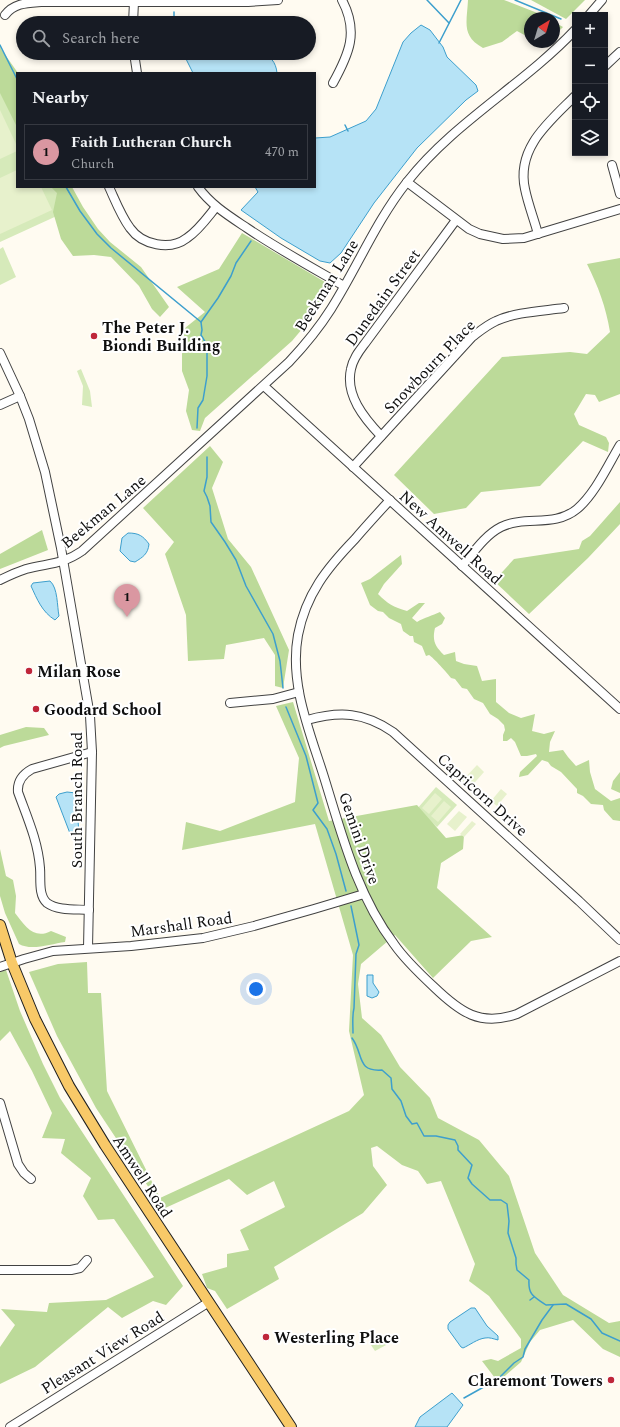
<!DOCTYPE html>
<html lang="en">
<head>
<meta charset="utf-8">
<style>
	body { margin:0; font-family:Spectral,serif; background:#242831; color:#f1f3f6 }
	.controls { position:absolute; right:12px; top:12px; display:grid; overflow:hidden; border-radius:0px; box-shadow:0 2px 6px #0003 }
	.controls button { width:36px; height:36px; display:grid; place-items:center; padding:0; border:0; border-bottom:1px solid #363941; background:#171b24; color:#f1f3f6; font:20px sans-serif }
	.compass { position:absolute; left:524px; top:12px; width:36px; height:36px; border-radius:50%; background:#171b24; box-shadow:0 2px 6px #0003; rotate:38deg }
	.you { position:absolute; left:256px; top:989px; width:14px; height:14px; margin:-10px; border:3px solid #fff; border-radius:50%; background:#1a73e8; box-shadow:0 0 0 6px #1a73e833 }
	.badge { display:grid; place-items:center; width:26px; height:26px; border-radius:50%; background:#da97a1; color:#111; font-size:13px; font-weight:700 }
	.pin { position:absolute; translate:-50% -33px; filter:drop-shadow(0 1px 2px #0008) }
	.pin::after { content:''; position:absolute; top:21px; width:14px; height:12px; background:inherit; clip-path:polygon(0 0,100% 0,50% 100%) }
	.list { margin:0; padding:0; list-style:none }
	h2 { display:flex; justify-content:space-between; align-items:center; height:52px; margin:0; padding:0 16px; font-size:17px }
	h2 small { font-size:13px; font-weight:400; color:#9ea1a6 }
	.list li { display:grid; grid-template-columns:26px 1fr auto; gap:12px; align-items:center; box-sizing:border-box; height:56px; margin:0 8px 8px; padding:0 8px; border:1px solid #363941; border-radius:0px }
	.list b { display:block; font-size:15px; white-space:nowrap }
	.list p { margin:0; font-size:13px; white-space:nowrap; color:#9ea1a6 }
	.list em { font-size:13px; font-style:normal; color:#9ea1a6 }
	.icon { flex:none; width:22px; height:22px; fill:none; stroke:currentColor; stroke-width:2; stroke-linecap:round; stroke-linejoin:round }
	.map { position:relative; flex:none; width:620px; height:1427px; overflow:hidden }
	.search { position:absolute; background:#171b24; box-shadow:0 2px 6px #0003; left:16px; top:16px; width:300px; height:44px; display:flex; align-items:center; gap:10px; box-sizing:border-box; padding:0 14px; border-radius:22px; color:#9ea1a6; font-size:15px }
	.panel { position:absolute; background:#171b24; box-shadow:0 2px 6px #0003; left:16px; top:72px; width:300px; height:116px; border-radius:0px }
	.map>svg:first-child { display:block }
</style>
</head>
<body>
<div class="map">
<svg width="620" height="1427" viewBox="0 0 620 1427">
	<rect width="100%" height="100%" fill="#fffbf1"/>
	<g fill="#d6eaba">
		<polygon points="0,74 17,106 17,187 61,187 72,209 0,242"/>
		<polygon points="3,247 16,277 0,285 0,249"/>
		<polygon points="81,369 90,391 92,407 82,405 83,386 77,371"/>
		<polygon points="436,787 457,805 437,827 417,809"/>
		<polygon points="380,1336 386,1340 388,1344 375,1351 369,1342 376,1337"/>
	</g>
	<g fill="#bcda99">
		<path d="M468,0H504L540,14L547,18H530V38L517,31L502,42L483,48C461,36 467,22 468,0Z"/>
		<polygon points="531,0 585,0 566,19"/>
		<polygon points="554,22 563,27 554,36"/>
		<polygon points="0,44 1,49 18,73 17,127 0,93"/>
		<polygon points="51,187 72,187 83,207 98,229 110,242 141,267 169,307 160,317 152,309 139,286 111,257 94,255 73,256 61,239 53,212 57,193"/>
		<polygon points="242,233 330,285 308,322 292,341 205,418 200,431 192,430 186,411 189,390 182,371 182,354 185,328 205,312 177,287 219,269"/>
		<path d="M620,258V394L599,402L595,395L586,394L574,414L579,425L606,437L609,443L608,452L583,441L540,486L481,492L466,508L434,514L394,475L502,357L570,352L587,354L610,332C606,307 598,286 587,264Z"/>
		<polygon points="210,446 223,462 212,488 228,539 251,567 289,650 283,688 275,686 275,655 264,638 226,645 224,659 188,661 186,615 165,554 174,542 143,508"/>
		<polygon points="620,502 620,524 588,558 529,614 494,581 514,559 579,549 582,541 590,536"/>
		<polygon points="42,530 48,550 0,569 0,554"/>
		<path d="M401,555L402,564L384,584L378,594C388,604 393,607 407,611L419,603H425L412,618L417,622C425,617 432,616 440,612L445,618L442,624L435,628C432,641 435,646 444,655L455,652L456,661L464,664L477,666L482,681L496,679V702L509,713L521,718L535,714L532,731L544,734L555,731L550,742L549,752L563,750L568,757L576,766L589,760L590,772L595,789L611,801L620,798V821L613,820L604,810L603,805L591,804L583,796L577,793V789L561,772L551,766L548,762L542,760L528,775L519,777L520,772L537,756L536,754L527,756H521L515,742L511,738L507,741H503V735L505,730L504,725L498,719L490,714L483,703L474,699L467,689L462,688L455,679L451,678C448,674 433,657 429,655L426,656L422,646L414,642L413,636H410L403,631L401,624L389,618L383,612L378,611L370,605L361,583L370,579Z"/>
		<polygon points="293,702 329,821 417,805 446,838 464,835 463,849 441,863 437,888 492,937 471,941 433,978 395,935 361,964 358,984 362,1018 381,1035 400,1067 430,1098 438,1118 479,1140 509,1176 535,1253 563,1295 609,1323 620,1321 620,1357 603,1349 573,1320 540,1330 530,1342 521,1362 498,1382 482,1361 491,1359 498,1361 521,1348 521,1339 489,1296 469,1281 475,1264 441,1181 427,1184 418,1171 402,1165 377,1146 371,1148 373,1166 387,1185 363,1213 274,1267 279,1279 227,1309 215,1291 207,1288 202,1274 227,1267 227,1254 249,1250 240,1230 285,1207 274,1181 247,1195 229,1179 163,1209 96,1108 57,1036 29,972 58,964 87,962 88,993 101,993 107,1091 160,1198 349,1111 364,1095 349,1031 353,955 315,824 182,850 186,822 220,831 295,802 299,758 276,706"/>
		<polygon points="26,727 44,728 49,735 4,746 0,748 0,735"/>
		<polygon points="620,772 620,793 611,789 613,781"/>
		<path d="M0,849L6,876L13,880L16,896L15,913C25,926 34,940 51,931L66,937L65,942C51,944 31,951 19,944L5,913L0,896Z"/>
		<polygon points="6,970 20,1011 43,1064 60,1098 183,1286 166,1305 153,1301 122,1318 108,1307 35,1367 0,1384 0,1347 15,1325 1,1309 47,1312 49,1303 106,1300 154,1277 114,1219 98,1220 83,1196 91,1178 61,1153 65,1139 42,1138 52,1113 32,1071 10,1031 0,1041 0,972"/>
	</g>
	<g fill="#e7f1cc">
		<polygon points="0,110 17,146 17,151 0,159"/>
		<polygon points="17,170 17,187 41,187 52,210 0,234 0,178"/>
		<polygon points="477,765 484,772 469,789 461,782"/>
		<polygon points="501,789 507,794 497,806 491,801"/>
		<polygon points="435,793 442,799 429,814 422,808"/>
		<polygon points="444,801 451,807 438,822 431,816"/>
		<polygon points="459,811 467,817 455,831 447,824"/>
		<polygon points="472,821 476,824 464,837 460,834"/>
	</g>
	<g fill="#b6e3f6" stroke="#3d9fcd">
		<polygon points="421,25 430,30 443,47 447,57 476,85 478,91 466,100 417,148 374,203 341,253 330,263 320,261 281,238 241,210 258,192 255,187 315,187 315,138 330,137 366,121 376,109 403,42 411,33"/>
		<path d="M183,53H260C270,55 276,62 277,73H193Z"/>
		<path d="M128,533C139,533 143,536 149,544C148,554 143,557 135,562L130,561L120,551L122,538Z"/>
		<path d="M50,581C58,588 57,606 59,616L55,620C42,612 37,599 31,586L33,583Z"/>
		<polygon points="67,792 76,793 79,834 71,836 56,797 59,794"/>
		<polygon points="367,975 373,975 373,983 379,992 377,996 372,998 367,996"/>
		<path d="M471,1308H475L487,1326L498,1336V1340C494,1339 489,1337 485,1338C477,1339 470,1345 463,1348L461,1347L448,1329V1325L450,1322Z"/>
		<polygon points="452,1393 463,1405 447,1427 415,1427 420,1417"/>
	</g>
	<g fill="none" stroke-linecap="round" stroke-linejoin="round">
		<g stroke="#3d9fcd" stroke-width="1.5">
			<polyline points="427,0 449,23"/>
			<polyline points="515,0 561,19"/>
			<polyline points="174,12 174,23"/>
			<polyline points="439,43 461,0"/>
			<polyline points="0,45 17,79"/>
			<polyline points="345,125 348,131"/>
			<polyline points="66,187 80,211 97,234 111,248 201,322 202,330 201,335 207,345 207,376 203,400 198,408 197,428"/>
			<polyline points="201,322 218,298 231,276 236,263 251,241"/>
			<polyline points="207,457 207,477 204,491 207,497 210,506 211,522 225,542 236,560 246,586 273,634 280,661 283,688"/>
			<polyline points="286,707 306,756 318,803 313,810 327,829 336,854 346,891"/>
			<path d="M351,906L359,945L356,954L354,1008C352,1016 353,1024 353,1033"/>
			<path d="M352,1038C364,1054 356,1072 382,1070L391,1078L392,1089L401,1101L406,1116L412,1124L417,1123L424,1136H436L455,1140L458,1146V1150L472,1165L468,1178L472,1184L490,1200H501L507,1204L509,1221L508,1233L516,1258V1264L517,1270L529,1280C528,1296 535,1297 546,1305L566,1304L591,1319L602,1333L620,1341"/>
			<polyline points="530,1300 534,1297"/>
			<polyline points="464,1398 498,1379 514,1363 523,1357 525,1349 542,1320 553,1305"/>
		</g>
		<g stroke="#424242" stroke-width="10">
			<g id="minor">
				<path d="M5,15C14,3 27,3 41,2H248L278,0"/>
				<polyline points="589,15 602,0"/>
				<polyline points="133,23 134,2"/>
				<polyline points="134,53 137,73"/>
				<polyline points="605,66 620,52"/>
				<path d="M333,83C349,54 359,32 342,0"/>
				<polyline points="612,165 620,194"/>
				<polyline points="407,182 469,229 480,234 503,239 524,238 620,209"/>
				<path d="M109,187C115,200 121,216 130,228C142,245 170,251 187,238C199,230 207,218 216,207"/>
				<path d="M198,187C211,205 229,216 247,228C278,249 311,267 344,286"/>
				<path d="M538,234C534,219 528,204 525,189C516,148 549,122 575,96"/>
				<polyline points="0,353 20,396 29,419 45,472 61,548 90,716 92,752 88,948"/>
				<polyline points="264,386 620,709"/>
				<polyline points="0,405 20,396"/>
				<path d="M381,436C364,418 345,395 351,369C353,358 360,350 366,342L456,220"/>
				<path d="M353,467L472,337C480,331 487,325 496,321C515,312 543,311 564,308"/>
				<path d="M390,500C378,513 366,526 355,539C327,568 306,594 298,635C289,684 310,732 324,777C342,835 357,895 394,944C405,960 420,974 434,987C460,1012 480,1027 517,1014L620,961"/>
				<path d="M462,566C473,553 485,535 501,527C526,515 554,528 577,509C595,494 608,465 620,445"/>
				<path d="M0,580C8,576 17,572 26,569C48,563 62,565 82,551L289,362C305,345 319,328 331,309C357,268 376,221 407,182C454,122 523,85 575,30"/>
				<polyline points="230,703 273,699 299,692"/>
				<path d="M307,720C340,711 364,712 393,732L579,901L620,940"/>
				<path d="M89,910C76,909 58,911 47,903C38,895 41,879 40,868C38,841 27,817 18,792C17,781 23,774 32,769L92,752"/>
				<polyline points="0,967 24,959 53,951 131,946 203,938 254,926 314,909 364,894"/>
				<polyline points="0,1103 18,1164 24,1173 31,1179"/>
				<polyline points="0,1270 71,1270 80,1268 87,1260"/>
				<polyline points="10,1427 209,1302"/>
			</g>
		</g>
		<g stroke="#202020" stroke-width="12">
			<polyline id="major" points="0,925 12,963 35,1019 69,1086 105,1145 291,1427"/>
		</g>
		<use href="#minor" stroke="#fff" stroke-width="8"/>
		<use href="#major" stroke="#f8c968" stroke-width="10"/>
	</g>
	<g fill="#bf263a" stroke="#fff" stroke-width="1.5">
		<circle cx="94" cy="336" r="4"/>
		<circle cx="29" cy="671" r="4"/>
		<circle cx="36" cy="709" r="4"/>
		<circle cx="266" cy="1337" r="4"/>
		<circle cx="611" cy="1380" r="4"/>
	</g>
	<g text-anchor="middle" stroke-width="4" stroke-linejoin="round" paint-order="stroke">
		<g font-size="16" fill="#0f0f0f" stroke="#fff">
			<text transform="translate(326 285) rotate(-58)" y="6">Beekman Lane</text>
			<text transform="translate(382 297) rotate(-54)" y="6">Dunedain Street</text>
			<text transform="translate(429 366) rotate(-46)" y="6">Snowbourn Place</text>
			<text transform="translate(103 511) rotate(-40)" y="6">Beekman Lane</text>
			<text transform="translate(451 537) rotate(42)" y="6">New Amwell Road</text>
			<text transform="translate(483 794) rotate(42)" y="6">Capricorn Drive</text>
			<text transform="translate(76 800) rotate(-90)" y="6">South Branch Road</text>
			<text transform="translate(360 838) rotate(71)" y="6">Gemini Drive</text>
			<text transform="translate(181 924) rotate(-8)" y="6">Marshall Road</text>
			<text transform="translate(143 1176) rotate(57)" y="6">Amwell Road</text>
			<text transform="translate(102 1352) rotate(-32)" y="6">Pleasant View Road</text>
		</g>
		<g font-size="16" font-weight="bold" fill="#0f0f0f" stroke="#fff" text-anchor="start">
			<text x="102" y="333">The Peter J.<tspan x="102" dy="18">Biondi Building</tspan></text>
			<text x="37" y="677">Milan Rose</text>
			<text x="44" y="715">Goodard School</text>
			<text x="274" y="1343">Westerling Place</text>
			<text x="603" y="1386" text-anchor="end">Claremont Towers</text>
		</g>
	</g>
</svg>
<div class="controls">
<button>+</button>
<button>−</button>
<button><svg class="icon" aria-label="locate" viewBox="0 0 24 24"><circle cx="12" cy="12" r="6"/><path d="M12 2v4M12 18v4M2 12h4M18 12h4"/></svg></button>
<button><svg class="icon" aria-label="layers" viewBox="0 0 24 24"><path d="M12 4l9 5-9 5-9-5zM3 14l9 5 9-5"/></svg></button>
</div>
<svg class="compass" viewBox="-18 -18 36 36"><path d="M0-13l5 13h-10z" fill="#e53935"/><path d="M0 13l5-13h-10z" fill="#9ea1a6"/></svg>
<div class="you"></div>
<div class="pin badge" style="left:127px;top:617px">1</div>
<div class="search"><svg class="icon" aria-label="search" viewBox="0 0 24 24"><circle cx="10" cy="10" r="6"/><path d="M15 15l6 6"/></svg>Search here</div>
<section class="panel">
<h2>Nearby<small></small></h2>
<ul class="list">
<li><span class="badge">1</span><div><b>Faith Lutheran Church</b><p>Church</p></div><em>470 m</em></li>
</ul>
</section>
</div>
</body>
</html>
